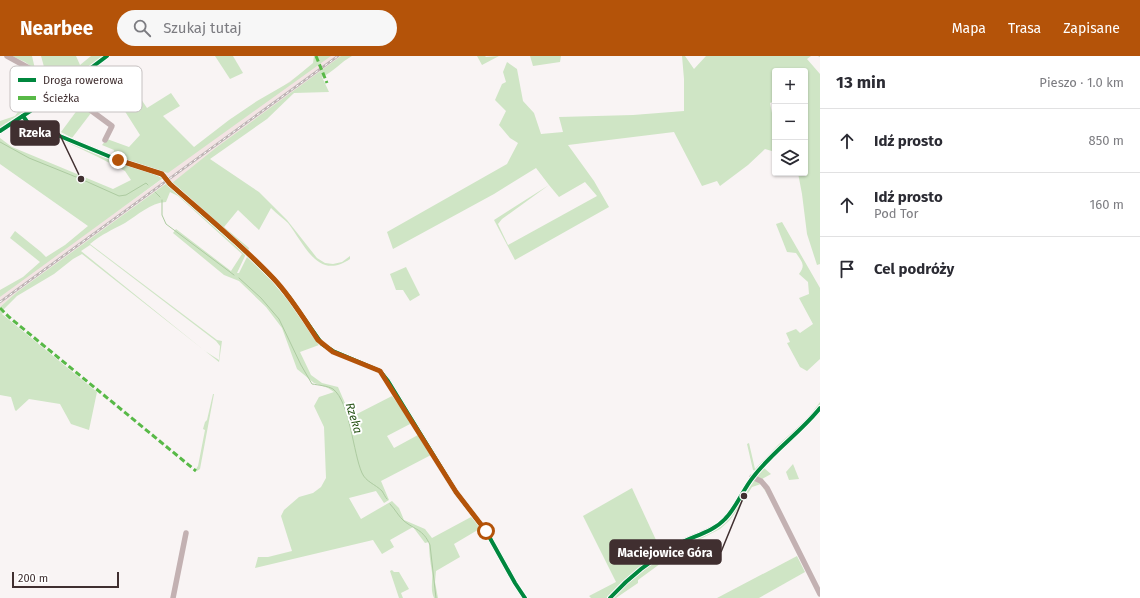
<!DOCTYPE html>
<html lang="pl">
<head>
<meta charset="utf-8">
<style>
	body { margin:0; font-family:"Fira Sans",sans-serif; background:#f7f7f7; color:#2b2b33 }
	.controls { position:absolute; right:12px; top:12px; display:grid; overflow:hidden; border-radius:4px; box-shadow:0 1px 3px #0004 }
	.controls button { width:36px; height:36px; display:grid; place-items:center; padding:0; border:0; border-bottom:1px solid #e1e1e2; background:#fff; color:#2b2b33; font:20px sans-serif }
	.scale { position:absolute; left:12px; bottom:10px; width:107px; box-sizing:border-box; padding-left:4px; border:2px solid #402f30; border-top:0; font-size:11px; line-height:14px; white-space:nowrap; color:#402f30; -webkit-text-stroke:3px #fff; paint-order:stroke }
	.stop { position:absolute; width:12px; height:12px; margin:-9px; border:3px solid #b45309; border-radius:50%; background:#fff }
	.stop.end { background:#b45309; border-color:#fff; box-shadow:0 1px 4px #0008 }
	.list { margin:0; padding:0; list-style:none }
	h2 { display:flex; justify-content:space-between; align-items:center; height:52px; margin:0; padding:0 16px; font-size:17px }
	h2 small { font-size:13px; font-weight:400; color:#7c7c81 }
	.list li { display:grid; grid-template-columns:26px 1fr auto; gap:12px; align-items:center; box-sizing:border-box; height:64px; padding:0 16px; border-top:1px solid #e1e1e2 }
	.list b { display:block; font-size:15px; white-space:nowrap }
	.list p { margin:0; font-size:13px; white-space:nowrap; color:#7c7c81 }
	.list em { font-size:13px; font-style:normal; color:#7c7c81 }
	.icon { flex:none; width:22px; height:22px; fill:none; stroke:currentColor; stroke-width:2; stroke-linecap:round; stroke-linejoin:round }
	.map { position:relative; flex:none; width:820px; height:542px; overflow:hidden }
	header { display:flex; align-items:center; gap:24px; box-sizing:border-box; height:56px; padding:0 20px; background:#b45309; color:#fff }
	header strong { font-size:19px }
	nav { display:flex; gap:22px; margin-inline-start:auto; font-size:14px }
	.search { width:280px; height:36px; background:#f7f7f7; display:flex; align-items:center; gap:10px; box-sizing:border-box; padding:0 14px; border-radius:22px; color:#7c7c81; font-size:15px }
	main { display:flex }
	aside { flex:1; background:#fff }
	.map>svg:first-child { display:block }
</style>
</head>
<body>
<header>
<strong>Nearbee</strong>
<div class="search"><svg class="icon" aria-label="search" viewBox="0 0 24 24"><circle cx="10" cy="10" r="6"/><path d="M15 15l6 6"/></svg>Szukaj tutaj</div>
<nav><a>Mapa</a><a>Trasa</a><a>Zapisane</a></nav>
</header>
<main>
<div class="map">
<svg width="820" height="542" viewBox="0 0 820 542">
	<rect width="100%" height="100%" fill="#f9f4f4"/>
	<g fill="#f3e4e4">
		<polygon points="325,0 346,0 325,14 172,127 163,117"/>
		<polygon points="161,124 164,129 17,236 0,251 0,241 39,211"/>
	</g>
	<g fill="#cfe5c5" fill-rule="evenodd">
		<polygon points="12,0 32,0 35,13 25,6"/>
		<path d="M41,0H76L80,9L91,0H104L60,33C46,27 45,13 41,0Z"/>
		<polygon points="215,0 233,0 243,17 230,23"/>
		<polygon points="314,0 331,0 168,117 113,99 114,94 102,89 107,83 129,91 140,79 112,35 129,25 147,52 171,37 180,50 163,60 194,91 229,64 257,45 290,26 313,7"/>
		<path d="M341,0H352C341,6 333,16 322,21L329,36L294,37L267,63L210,103L259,136L287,164L317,202L325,207L333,208L342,206L350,200V203C318,225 305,189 288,167C283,162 277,158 271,152L259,174L238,154L224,171L249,192L248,195L172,127L217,91Z"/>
		<polygon points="477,0 485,0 486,1 499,0 482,9"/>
		<polygon points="530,0 561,0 560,6 533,10"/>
		<path d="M682,0H685L694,13L706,0H811L807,3L820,18V208L817,209L807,178L802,138L798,117H805V15H775V45L770,47L775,72V96L765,93L748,109L720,130L717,125L702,130L674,76L568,89L594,125L609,151L515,204L494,164L549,129L536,112L494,138L393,193L387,176L507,108L518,87L510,82L499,69L506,55L495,44L502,28L506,26L503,16L507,6L517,13L523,45L534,57L541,78L563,76L559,61L633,59L684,55V23ZM585,126L597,140L508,189L498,168L502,163L549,129L559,141Z"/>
		<polygon points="33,44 37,47 0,71 0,65 15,60 26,45"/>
		<polygon points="81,49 91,57 72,82 61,76"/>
		<polygon points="23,65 56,80 163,122 0,241 0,234 23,221 40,206 10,182 15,175 41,196 46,201 65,189 88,170 0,108 0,82 12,91 113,133 131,124 125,115 98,101 45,76 24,67 16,66"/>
		<path d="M167,127L245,197V200L237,217H239L247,201H250L284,237L312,280L319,289L300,296L311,319L322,327L338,331L351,361L392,340L412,367L387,380L394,392L418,379L431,399L381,425L389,444L384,447L376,435L349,442L361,463L392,445L399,452L404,464L425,473L432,482L471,461L481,472L454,488L460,501L436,515L435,526L438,542H434C430,533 433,524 432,516C430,505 429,496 429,486L425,487L413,471L390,484L394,491L382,498L373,484L255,512L258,501H268L292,495L281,460L284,454L299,441L313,437L321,431L326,422L324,371L314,350L319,341L334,336L328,332L314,327L297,313L282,272L266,251L239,225L224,219L173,177L176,173L231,215L242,198L178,140L170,136L166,146C150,147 138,159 125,167C112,174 102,178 90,188L217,284L222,285L219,306L82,198L73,203L54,218L17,240L3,254L0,251L17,236ZM90,189L216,285L220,290L219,304L205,295L81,195Z"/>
		<path d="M782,166L820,232V303L807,315L800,311L787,287L790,286L786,277L796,273L800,277L813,268L799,242L809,238L808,226L799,218C806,209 802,206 796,197L787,196L776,168Z"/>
		<polygon points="406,211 420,239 410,245 403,234 396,234 390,218"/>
		<polygon points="0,254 3,257 2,258 97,336 89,374 71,368 60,348 29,343 16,355 15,354 11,341 0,339"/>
		<polygon points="213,338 214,338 200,413 197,415 196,413 198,410 205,374 203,373 205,366 207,364"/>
		<path d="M820,346V350C801,374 776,392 756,415L753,414L747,388L749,387L755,413L778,389L808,362Z"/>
		<polygon points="793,408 799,423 789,424 786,416"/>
		<polygon points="764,412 771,418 762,423 756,420"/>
		<polygon points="756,424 761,427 775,452 761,428 752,431 738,453 729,465 720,473 679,494 638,524 638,527 616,542 612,542 630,525 652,508 671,495 715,473 753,425"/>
		<polygon points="632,432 662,497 622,526 607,542 591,542 589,540 616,526 583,460"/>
		<polygon points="797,500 805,516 759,542 717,542"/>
		<polygon points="392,514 394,516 399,516 409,533 401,537 403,542 399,542 390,515"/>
	</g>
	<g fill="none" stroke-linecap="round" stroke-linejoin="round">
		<g stroke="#adcba1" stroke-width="1">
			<polyline points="819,0 820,0"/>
			<polyline points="0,86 29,102 81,123 119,140 126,139 146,127 148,129"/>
			<polyline points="155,136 160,141"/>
			<polyline points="162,144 162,159 166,168 234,219"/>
			<path d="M239,222L261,242L279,263L301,309L312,328C318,329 328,330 333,333C350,346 353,397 362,417C366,426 375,428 382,435C384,438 385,441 387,443"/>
			<path d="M390,448C395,453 399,461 404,465C415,474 423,473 430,489L436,542"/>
		</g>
		<g stroke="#c3b1b2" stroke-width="5.5">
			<polyline points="7,0 38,17 59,36"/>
			<polyline points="60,35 70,39 112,70 105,84"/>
			<polyline points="23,60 28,67 118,104 159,117 164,120 170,128 240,190 274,223 289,241 322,288 333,295 380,315 388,325 456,436 486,475 515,527 525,542"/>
			<polyline points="0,75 59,36 107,0"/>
			<polyline points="752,421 761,425 767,432 820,538"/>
			<polyline points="173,542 186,477"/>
			<path d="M610,542C629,521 652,503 677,489C692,480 712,477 725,463C737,451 743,433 754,420C773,395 800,377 820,352"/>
		</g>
		<g stroke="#beb3b4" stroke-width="2.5">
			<polyline id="rail" points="0,246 338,0"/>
		</g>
		<use href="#rail" stroke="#fff" stroke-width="1" stroke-dasharray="3" stroke-linecap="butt"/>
		<g stroke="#58b947" stroke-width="3" stroke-dasharray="6 3" stroke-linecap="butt">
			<polyline points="316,0 327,27"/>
			<polyline points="0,252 9,261 196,415"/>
		</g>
		<g stroke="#fff" stroke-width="6">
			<g id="cycleway">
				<polyline points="23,60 28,67 118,104 159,117 164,120 170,128 240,190 274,223 289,241 322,288 333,295 380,315 388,325 456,436 486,475 515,527 525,542"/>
				<polyline points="0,75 59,36 107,0"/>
				<path d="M610,542C629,521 652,503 677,489C692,480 712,477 725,463C737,451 743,433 754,420C773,395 800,377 820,352"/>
			</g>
		</g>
		<use href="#cycleway" stroke="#00873e" stroke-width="4"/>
	</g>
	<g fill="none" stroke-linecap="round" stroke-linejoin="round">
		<path stroke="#b45309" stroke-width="5" d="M118,104L162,118L170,128C205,159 242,189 274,223C291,241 304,263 318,284L333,296L380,315L456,436L486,475"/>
	</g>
	<g text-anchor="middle" stroke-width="4" stroke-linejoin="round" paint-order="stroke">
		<g font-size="12" font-style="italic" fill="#285317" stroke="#fff">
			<text transform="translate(354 362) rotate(73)" y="4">Rzeka</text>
		</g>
	</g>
	<rect x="10" y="10" width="132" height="46" rx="6" fill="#fff" stroke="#c6c1c1" stroke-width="1"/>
	<rect x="18" y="22" width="18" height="4" fill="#00873e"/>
	<rect x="18" y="40" width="18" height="4" fill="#58b947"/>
	<g font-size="11" fill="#402f30">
		<text x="43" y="28">Droga rowerowa</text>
		<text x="43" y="46">Ścieżka</text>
	</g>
	<path fill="none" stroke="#402f30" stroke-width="1.5" d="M81 123L59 77M744 440L721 496"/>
	<g fill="#402f30" stroke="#fff" stroke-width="1.5">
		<circle cx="81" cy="123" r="4"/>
		<circle cx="744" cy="440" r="4"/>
	</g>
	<g fill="#402f30" stroke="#402f30" stroke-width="1.5">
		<rect x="11" y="65" width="48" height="24" rx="4"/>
		<rect x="610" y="484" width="111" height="24" rx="4"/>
	</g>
	<g font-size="12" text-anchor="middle" font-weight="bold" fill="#fff">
		<text x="35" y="81">Rzeka</text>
		<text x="665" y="501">Maciejowice Góra</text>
	</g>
</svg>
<div class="controls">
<button>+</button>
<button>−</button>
<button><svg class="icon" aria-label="layers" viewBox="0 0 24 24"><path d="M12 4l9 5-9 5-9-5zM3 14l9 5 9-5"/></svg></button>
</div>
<div class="scale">200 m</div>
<div class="stop" style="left:486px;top:475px"></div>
<div class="stop end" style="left:118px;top:104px"></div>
</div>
<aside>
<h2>13 min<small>Pieszo · 1.0 km</small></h2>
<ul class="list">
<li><svg class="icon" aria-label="ahead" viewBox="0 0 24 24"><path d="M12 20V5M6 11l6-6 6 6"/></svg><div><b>Idź prosto</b></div><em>850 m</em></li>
<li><svg class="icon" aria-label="ahead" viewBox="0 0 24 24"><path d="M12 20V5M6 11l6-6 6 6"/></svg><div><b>Idź prosto</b><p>Pod Tor</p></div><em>160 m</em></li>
<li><svg class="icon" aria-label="arrive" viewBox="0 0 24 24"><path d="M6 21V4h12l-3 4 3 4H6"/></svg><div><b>Cel podróży</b></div></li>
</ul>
</aside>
</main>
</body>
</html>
